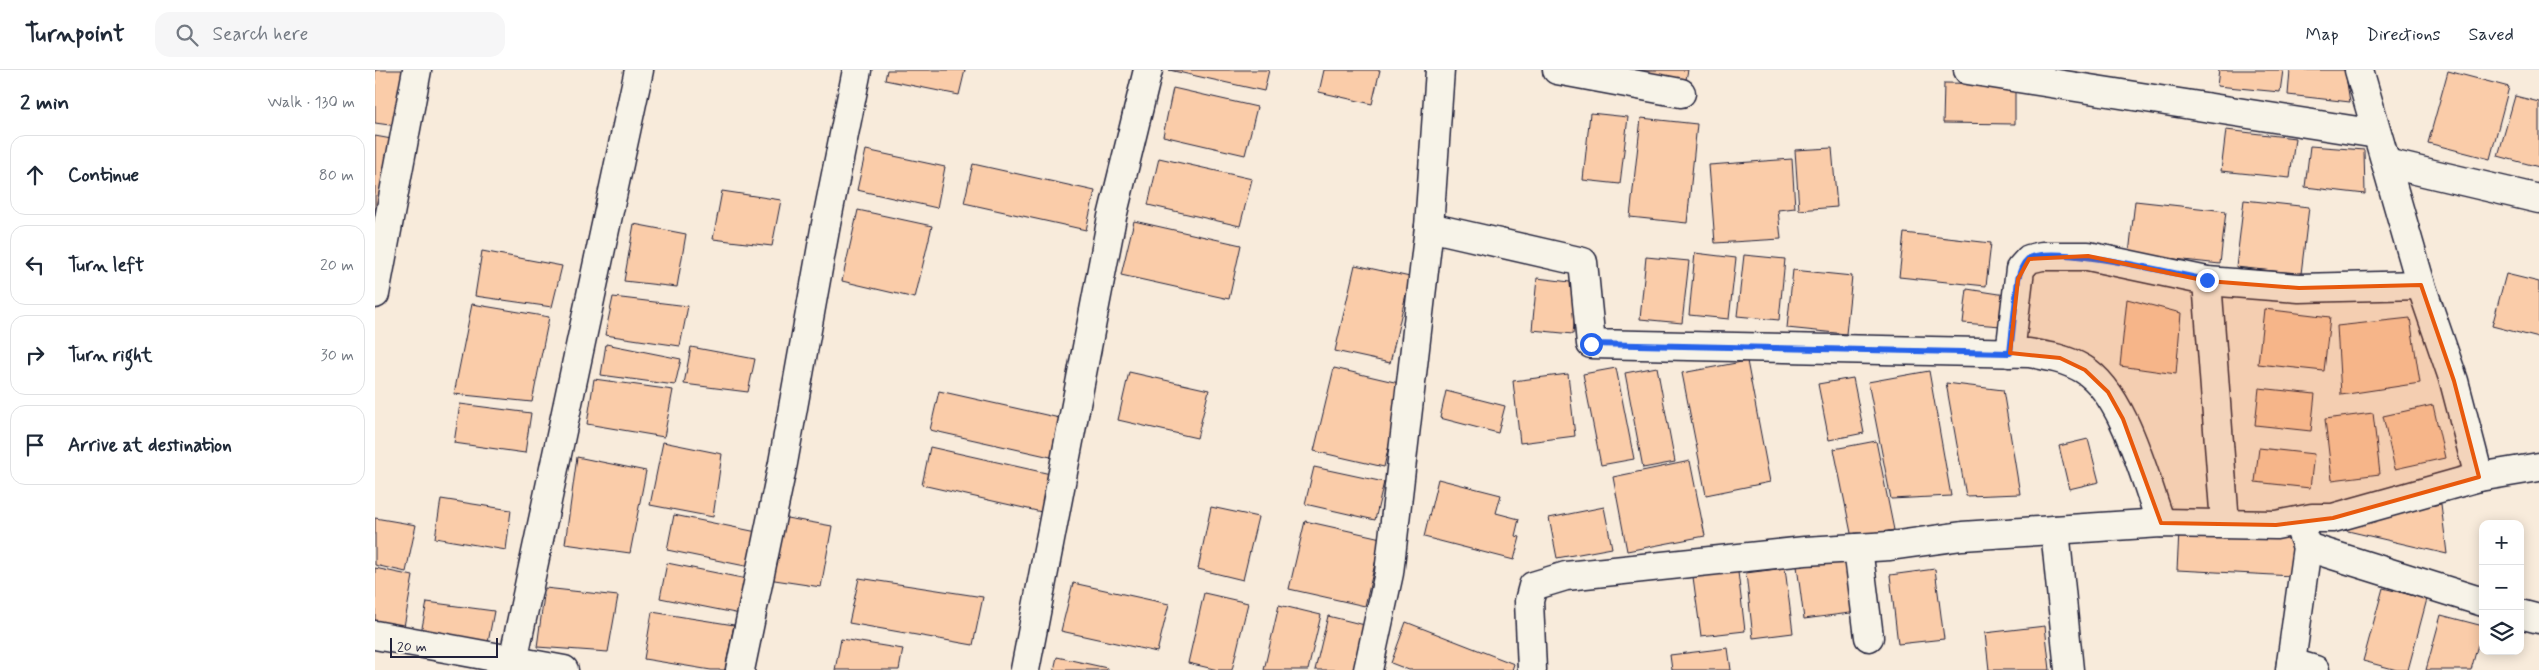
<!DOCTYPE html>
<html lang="en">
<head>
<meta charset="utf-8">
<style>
	body { margin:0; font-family:Mynerve,sans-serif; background:#f6f6f7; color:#1f2937 }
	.controls { position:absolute; right:15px; bottom:15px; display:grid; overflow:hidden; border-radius:10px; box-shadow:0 2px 12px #0003 }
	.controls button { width:45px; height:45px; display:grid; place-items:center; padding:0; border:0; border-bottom:1px solid #e0e1e3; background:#fff; color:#1f2937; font:25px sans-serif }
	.scale { position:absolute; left:15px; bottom:12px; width:108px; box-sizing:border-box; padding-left:5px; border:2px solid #22223b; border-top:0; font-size:14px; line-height:18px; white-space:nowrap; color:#22223b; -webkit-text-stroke:4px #f7f3e8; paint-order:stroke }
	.stop { position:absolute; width:15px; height:15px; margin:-11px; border:4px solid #2563eb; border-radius:50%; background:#fff }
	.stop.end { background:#2563eb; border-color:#fff; box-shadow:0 1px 5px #0008 }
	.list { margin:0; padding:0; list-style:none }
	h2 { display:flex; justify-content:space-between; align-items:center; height:65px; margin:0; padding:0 20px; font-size:21px }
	h2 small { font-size:16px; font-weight:400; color:#747a83 }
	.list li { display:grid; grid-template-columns:32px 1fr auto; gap:15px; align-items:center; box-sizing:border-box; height:80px; margin:0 10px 10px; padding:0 10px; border:1px solid #e0e1e3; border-radius:15px }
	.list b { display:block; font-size:19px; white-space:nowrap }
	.list em { font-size:16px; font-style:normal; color:#747a83 }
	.icon { flex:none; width:28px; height:28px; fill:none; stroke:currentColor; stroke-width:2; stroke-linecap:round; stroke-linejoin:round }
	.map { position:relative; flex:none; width:2164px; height:600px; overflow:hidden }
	header { display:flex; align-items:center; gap:30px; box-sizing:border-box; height:70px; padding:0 25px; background:#fff; border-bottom:1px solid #e0e1e3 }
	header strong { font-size:24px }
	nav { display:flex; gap:28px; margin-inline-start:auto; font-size:18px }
	.search { width:350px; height:45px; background:#f6f6f7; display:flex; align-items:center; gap:12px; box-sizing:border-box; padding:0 18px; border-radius:15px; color:#747a83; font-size:19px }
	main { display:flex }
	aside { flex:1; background:#fff }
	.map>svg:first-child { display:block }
</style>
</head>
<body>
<header>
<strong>Turnpoint</strong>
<div class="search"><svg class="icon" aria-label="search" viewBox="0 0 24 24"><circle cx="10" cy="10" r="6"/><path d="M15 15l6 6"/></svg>Search here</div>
<nav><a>Map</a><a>Directions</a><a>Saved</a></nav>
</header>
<main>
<aside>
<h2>2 min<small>Walk · 130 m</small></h2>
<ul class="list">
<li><svg class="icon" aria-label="ahead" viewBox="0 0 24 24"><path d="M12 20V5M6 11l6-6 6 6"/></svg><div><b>Continue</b></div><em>80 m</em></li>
<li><svg class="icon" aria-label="left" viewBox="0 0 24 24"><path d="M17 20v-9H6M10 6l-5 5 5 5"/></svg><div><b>Turn left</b></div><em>20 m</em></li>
<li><svg class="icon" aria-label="right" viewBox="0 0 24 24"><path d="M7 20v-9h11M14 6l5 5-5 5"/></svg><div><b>Turn right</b></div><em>30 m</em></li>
<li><svg class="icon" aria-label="arrive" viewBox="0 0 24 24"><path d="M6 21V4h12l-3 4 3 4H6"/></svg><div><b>Arrive at destination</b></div></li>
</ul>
</aside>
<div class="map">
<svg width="2164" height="600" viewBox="0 0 2164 600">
	<rect width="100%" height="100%" fill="#f8ebdb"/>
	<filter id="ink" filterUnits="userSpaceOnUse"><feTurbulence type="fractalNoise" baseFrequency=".02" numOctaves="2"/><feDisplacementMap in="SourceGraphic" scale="10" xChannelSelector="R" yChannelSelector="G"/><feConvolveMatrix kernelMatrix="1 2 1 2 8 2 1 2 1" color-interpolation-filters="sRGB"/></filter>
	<g filter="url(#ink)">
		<g fill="#facca9" stroke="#22223b">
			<polygon points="0,0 33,0 22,56 0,53"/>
			<polygon points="512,0 590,0 584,25 510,10"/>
			<polygon points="794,0 894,0 889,21"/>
			<polygon points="949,0 1005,0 997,34 944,22"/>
			<polygon points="1242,0 1313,0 1310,14"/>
			<polygon points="1844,0 1908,0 1905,22 1842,16"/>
			<polygon points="1915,0 1970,0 1975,32 1913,25"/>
			<polygon points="2073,1 2134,17 2115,89 2053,73"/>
			<polygon points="1569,13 1640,14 1640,54 1568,53"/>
			<polygon points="798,18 882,37 870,85 788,66"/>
			<polygon points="2140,26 2164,32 2164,97 2123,86"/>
			<polygon points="1215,43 1253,47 1245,114 1208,110"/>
			<polygon points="1266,48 1322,54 1312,153 1255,147"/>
			<polygon points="1851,60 1920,68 1915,108 1846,101"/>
			<polygon points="0,66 22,70 0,152"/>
			<polygon points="1935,76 1989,80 1990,124 1930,117"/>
			<polygon points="1457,78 1462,137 1424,140 1420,80"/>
			<polygon points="491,80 570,97 562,138 482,120"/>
			<polygon points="784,88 877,109 865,156 773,135"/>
			<polygon points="1417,89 1420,138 1403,140 1406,169 1340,173 1334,95"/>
			<polygon points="598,94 720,121 711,160 589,133"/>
			<polygon points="347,121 406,130 397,176 338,169"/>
			<polygon points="1869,130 1934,137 1926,204 1861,197"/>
			<polygon points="1760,131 1851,141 1845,194 1754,184"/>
			<polygon points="483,140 557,156 540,228 467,211"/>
			<polygon points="759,151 866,175 854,229 746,205"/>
			<polygon points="259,154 311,164 302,217 249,211"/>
			<polygon points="1529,163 1616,173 1611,216 1524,207"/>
			<polygon points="107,181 187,196 177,237 100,226"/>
			<polygon points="1320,183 1361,188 1354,249 1314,245"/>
			<polygon points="1369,185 1410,189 1404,250 1362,246"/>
			<polygon points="1271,187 1314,191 1307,253 1265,249"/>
			<polygon points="980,195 1035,207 1015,293 960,281"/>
			<polygon points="1418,200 1477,206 1471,264 1412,258"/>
			<polygon points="2131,204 2164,212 2164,268 2117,256"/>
			<polygon points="1162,208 1203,213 1198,264 1157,260"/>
			<polygon points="1592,219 1631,225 1626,256 1588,253"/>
			<polygon points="238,227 313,236 305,276 230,265"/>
			<polygon points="1752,229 1806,243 1801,304 1745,296"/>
			<polygon points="97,234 174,247 157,332 79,324"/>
			<polygon points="1889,239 1955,247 1949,301 1883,294"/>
			<polygon points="2035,248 2045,313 1966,325 1962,256"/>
			<polygon points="231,274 306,289 300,315 226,305"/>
			<polygon points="316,277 380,289 373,322 309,314"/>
			<polygon points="1372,291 1395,412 1331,425 1307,303"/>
			<polygon points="1282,297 1300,392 1268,398 1250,303"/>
			<polygon points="959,298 1028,314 1009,397 939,381"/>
			<polygon points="1241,298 1259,389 1226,395 1208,304"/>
			<polygon points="1554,301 1576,426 1516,429 1493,312"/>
			<polygon points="754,302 834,320 822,368 743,350"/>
			<polygon points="1193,304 1200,366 1145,373 1138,311"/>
			<polygon points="1478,308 1489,363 1454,370 1443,314"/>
			<polygon points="219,309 298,320 289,367 212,354"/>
			<polygon points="1571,313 1628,320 1645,424 1591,426"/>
			<polygon points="1884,318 1940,324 1936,361 1880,355"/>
			<polygon points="564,321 689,349 680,388 555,360"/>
			<polygon points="1071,321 1130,336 1123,363 1065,348"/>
			<polygon points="85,334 156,343 150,383 79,373"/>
			<polygon points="2058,335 2070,388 2020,399 2008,346"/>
			<polygon points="1998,343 2005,404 1957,410 1950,349"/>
			<polygon points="1713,369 1724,412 1694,419 1684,376"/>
			<polygon points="1501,371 1519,460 1477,468 1459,379"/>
			<polygon points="288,372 347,384 338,447 275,435"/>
			<polygon points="555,377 680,405 671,443 547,415"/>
			<polygon points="1884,378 1939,384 1935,418 1880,412"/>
			<polygon points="202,387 271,401 255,483 190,474"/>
			<polygon points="1315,391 1330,466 1252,481 1238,407"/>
			<polygon points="939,397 1009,412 1000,450 930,434"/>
			<polygon points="1063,409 1126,425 1121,443 1144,449 1140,466 1145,467 1139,490 1049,467"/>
			<polygon points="66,429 136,440 131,480 60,468"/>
			<polygon points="2066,434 2072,484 1960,458 1958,452"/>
			<polygon points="836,437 883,447 868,510 823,499"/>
			<polygon points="1229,437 1237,478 1182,488 1174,448"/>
			<polygon points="299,445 382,462 375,497 292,480"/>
			<polygon points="406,447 457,456 446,517 393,509"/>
			<polygon points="0,448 41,455 31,502 0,495"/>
			<polygon points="930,451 1006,468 990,536 914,519"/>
			<polygon points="1804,462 1920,467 1918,506 1802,500"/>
			<polygon points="1477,489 1483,542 1429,549 1422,496"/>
			<polygon points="292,493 372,509 365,544 285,528"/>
			<polygon points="0,498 38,506 27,568 0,562"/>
			<polygon points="1410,498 1418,563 1378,568 1371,503"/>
			<polygon points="1560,499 1569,569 1523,574 1515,505"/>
			<polygon points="1363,502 1370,561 1326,566 1318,507"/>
			<polygon points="484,508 608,527 598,575 474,553"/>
			<polygon points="698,513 794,534 782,582 686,561"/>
			<polygon points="170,518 243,526 233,582 162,577"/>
			<polygon points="2008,518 2052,529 2033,600 2022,600 1988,591"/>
			<polygon points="829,523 873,533 857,600 843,600 813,593"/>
			<polygon points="52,532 119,541 112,578 45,568"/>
			<polygon points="904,535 946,545 933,600 889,600"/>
			<polygon points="277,542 359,555 350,600 336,600 269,589"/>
			<polygon points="2066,545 2108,556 2096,600 2051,600"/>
			<polygon points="953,546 994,556 983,600 940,600"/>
			<polygon points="1031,552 1139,594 1137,600 1034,600 1016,593"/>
			<polygon points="1670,556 1675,600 1614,600 1610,563"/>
			<polygon points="466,569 528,579 524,600 460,600"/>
			<polygon points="1353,578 1356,600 1297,600 1295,585"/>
			<polygon points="682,587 732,598 732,600 679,600"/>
		</g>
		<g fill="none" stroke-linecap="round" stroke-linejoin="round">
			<g stroke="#22223b" stroke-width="31">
				<g id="minor">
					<polyline points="1182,0 1306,23"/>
					<polyline points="1593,0 2002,64"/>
					<polyline points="1984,0 2046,215 2079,311 2104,407"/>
					<polyline points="2011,93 2164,129"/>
					<path d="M1054,157L1208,192L1216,274L1654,283C1673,286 1691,289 1708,299C1749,323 1770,410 1786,453"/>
					<polyline points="1832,211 1850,454"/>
					<polyline points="0,224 42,0"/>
					<polyline points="1635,283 1645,199 1654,189 1667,186 1713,186 1832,211 1924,218 2046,215"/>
					<polyline points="1680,460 1694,600"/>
					<polyline points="1932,477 2108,532"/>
					<polyline points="1483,478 1494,567"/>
					<polyline points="2145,544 2164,549"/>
					<polyline points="0,565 189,600"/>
					<polyline points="1916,593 1940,600"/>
					<polyline points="136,600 264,0"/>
					<polyline points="365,600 408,393 451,154 482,0"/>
					<polyline points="650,600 737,147 773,0"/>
					<polyline points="993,600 1014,503 1054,157 1065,0"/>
					<polyline points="1157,600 1154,531 1158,516 1191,506 1430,481 1515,476 1587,466 1786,453 1901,455 1937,448 1958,448 2104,407 2164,397"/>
					<polyline points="1915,600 1932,477 1926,461"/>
				</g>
			</g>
			<use href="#minor" stroke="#f7f3e8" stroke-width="28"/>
		</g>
	</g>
	<g fill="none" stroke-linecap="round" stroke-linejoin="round" filter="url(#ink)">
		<path stroke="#2563eb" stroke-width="6" d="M1216,274L1635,283L1643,209C1645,202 1647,194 1653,189C1676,173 1801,204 1832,210"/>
	</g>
	<path fill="#e8590c" fill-opacity="0.2" stroke="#e8590c" stroke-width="4" stroke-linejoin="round" d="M1713,186L1832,211L1924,218L2046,215L2079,311L2104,407L1958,448L1901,455L1786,453L1748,349L1733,322L1710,300L1685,288L1635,283L1643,209L1654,189Z"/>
</svg>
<div class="controls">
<button>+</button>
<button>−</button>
<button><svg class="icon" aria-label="layers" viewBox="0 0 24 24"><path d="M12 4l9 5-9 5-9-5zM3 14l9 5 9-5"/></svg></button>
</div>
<div class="scale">20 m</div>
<div class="stop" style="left:1216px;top:274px"></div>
<div class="stop end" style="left:1832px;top:210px"></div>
</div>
</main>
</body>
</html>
